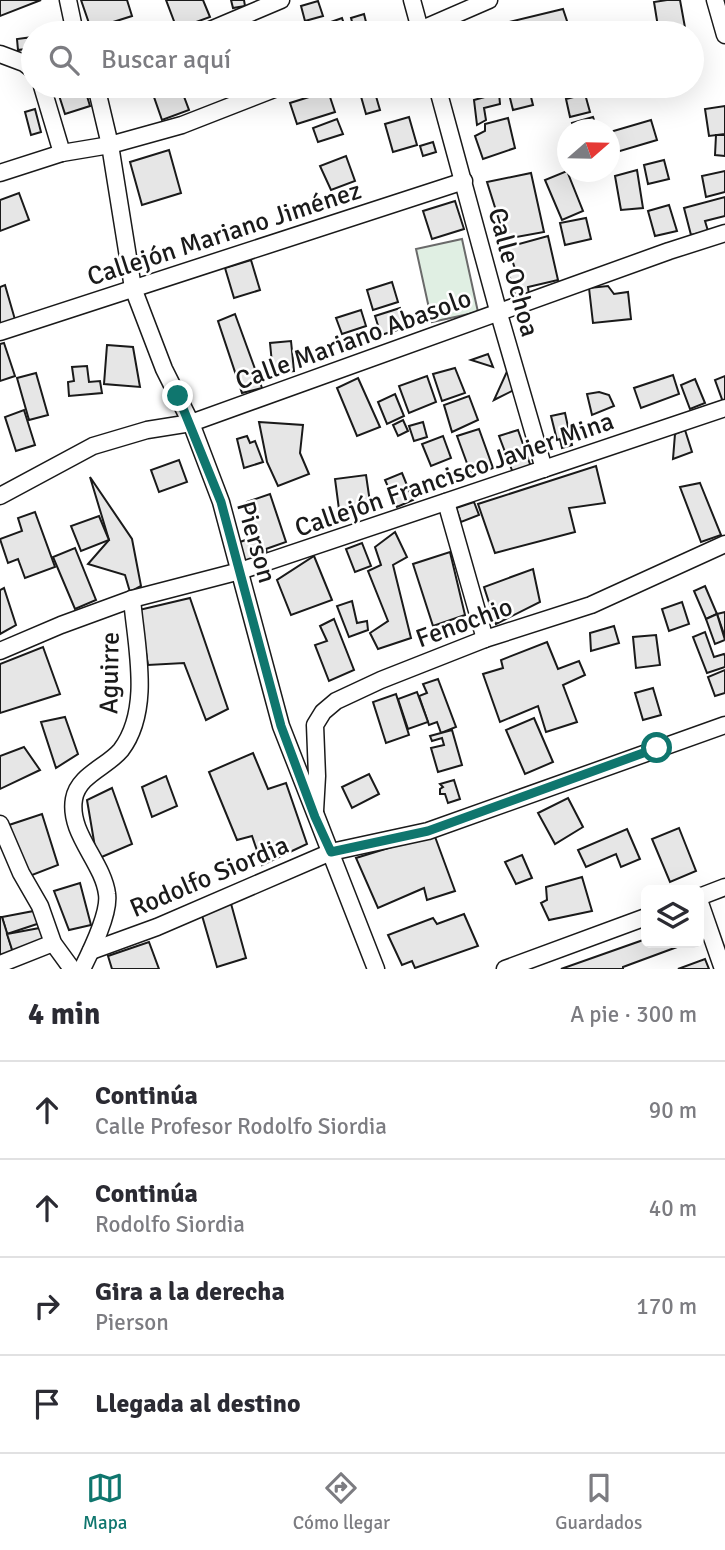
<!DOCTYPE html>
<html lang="es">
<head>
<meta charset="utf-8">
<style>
	body { margin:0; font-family:Signika,sans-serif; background:#f2f2f3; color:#2b2b33 }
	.controls { position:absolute; right:21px; bottom:21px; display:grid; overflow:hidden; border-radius:10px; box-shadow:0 7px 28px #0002 }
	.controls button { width:63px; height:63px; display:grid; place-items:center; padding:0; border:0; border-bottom:2px solid #e1e1e2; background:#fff; color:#2b2b33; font:35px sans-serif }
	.compass { position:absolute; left:557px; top:119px; width:63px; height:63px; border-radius:50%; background:#fff; box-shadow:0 7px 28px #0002; rotate:70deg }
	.stop { position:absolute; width:21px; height:21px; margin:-16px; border:5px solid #0f766e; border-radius:50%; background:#fff }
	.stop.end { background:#0f766e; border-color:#fff; box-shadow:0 2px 7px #0008 }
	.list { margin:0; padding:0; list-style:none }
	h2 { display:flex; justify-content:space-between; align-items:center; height:91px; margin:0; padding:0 28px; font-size:30px }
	h2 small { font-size:23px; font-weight:400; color:#7c7c81 }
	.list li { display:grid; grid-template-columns:46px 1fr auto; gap:21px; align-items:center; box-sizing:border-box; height:98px; padding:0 28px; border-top:2px solid #e1e1e2 }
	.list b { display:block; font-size:26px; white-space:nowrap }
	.list p { margin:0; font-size:23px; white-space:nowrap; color:#7c7c81 }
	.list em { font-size:23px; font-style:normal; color:#7c7c81 }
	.icon { flex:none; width:38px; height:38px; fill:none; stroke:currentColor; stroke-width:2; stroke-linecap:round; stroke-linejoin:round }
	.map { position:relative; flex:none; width:725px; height:969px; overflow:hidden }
	.search { position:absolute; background:#fff; box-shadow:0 7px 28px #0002; left:21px; right:21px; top:21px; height:77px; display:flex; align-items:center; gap:18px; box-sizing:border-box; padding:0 24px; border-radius:38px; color:#7c7c81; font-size:26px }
	.sheet { height:483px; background:#fff }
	nav { display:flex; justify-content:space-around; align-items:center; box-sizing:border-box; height:98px; border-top:2px solid #e1e1e2; background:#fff; font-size:19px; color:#7c7c81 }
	nav a { display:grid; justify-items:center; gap:4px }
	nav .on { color:#0f766e }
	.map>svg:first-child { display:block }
</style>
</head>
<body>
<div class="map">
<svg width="725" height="969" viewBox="0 0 725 969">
	<rect width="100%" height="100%" fill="#fff"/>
	<polygon fill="#e0efe3" stroke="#6a6a6a" stroke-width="2" points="462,239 478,312 432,322 416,249"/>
	<g fill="#e6e6e6" stroke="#1a1a1a" stroke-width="2">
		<polygon points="0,0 41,0 0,16"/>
		<polygon points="81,0 127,0 132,16 91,29"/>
		<polygon points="166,0 203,0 210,17 177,29"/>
		<polygon points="231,0 244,0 245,6 233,8"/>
		<polygon points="667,0 680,0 686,33 659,33 654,2"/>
		<polygon points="318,1 323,16 305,21 301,6"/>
		<polygon points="563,9 571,33 498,33 497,25"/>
		<polygon points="364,14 368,30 355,33 351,18"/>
		<polygon points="342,18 347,33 334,33 331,22"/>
		<polygon points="33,37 33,48 18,50 17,39"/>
		<polygon points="56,86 84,86 90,106 65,114"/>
		<polygon points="163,86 180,86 189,110 162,120 154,97 165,93"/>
		<polygon points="358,86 373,86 380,110 366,114"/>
		<polygon points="529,89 533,105 513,110 509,94"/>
		<polygon points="328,91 335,112 297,124 290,103"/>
		<polygon points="499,93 500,104 484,108 486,120 477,125 474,100"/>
		<polygon points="585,94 590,112 570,117 566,99"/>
		<polygon points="725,106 725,134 709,136 705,109"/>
		<polygon points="35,109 41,132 31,135 25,112"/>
		<polygon points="409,117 417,145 393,152 385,124"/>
		<polygon points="593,117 597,128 574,130 572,123"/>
		<polygon points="508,118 515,148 483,159 475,136 485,131 485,124"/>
		<polygon points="337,119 343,134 318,142 313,128"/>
		<polygon points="651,120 657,140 610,154 610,132"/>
		<polygon points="716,135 725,135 725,156 715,155"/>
		<polygon points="433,142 436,152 423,156 420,146"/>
		<polygon points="169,150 181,193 142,205 130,162"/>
		<polygon points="346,156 355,181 331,190 320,166"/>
		<polygon points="664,160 669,179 648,184 644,165"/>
		<polygon points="637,170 643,208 621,210 615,176"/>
		<polygon points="567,171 583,211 562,220 545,180"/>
		<polygon points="725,171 725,192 706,197 702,176"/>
		<polygon points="531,173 544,232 505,239 487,182"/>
		<polygon points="19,193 29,220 0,231 0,200"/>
		<polygon points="725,197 725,216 705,221 708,231 691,235 684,208"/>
		<polygon points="455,201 464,229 432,239 423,211"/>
		<polygon points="669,205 677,231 655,236 648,211"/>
		<polygon points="586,218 591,239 565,245 560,223"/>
		<polygon points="548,236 558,280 528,287 529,295 516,299 509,274 515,269 508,247"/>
		<polygon points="251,260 260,290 234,298 225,268"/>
		<polygon points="392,282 398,302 373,310 367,290"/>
		<polygon points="5,285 16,323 0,328 0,287"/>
		<polygon points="608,286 614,294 628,292 631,319 593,323 589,288"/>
		<polygon points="400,308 407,327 381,335 375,316"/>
		<polygon points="361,310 366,326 342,334 336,318"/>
		<polygon points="235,314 262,388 242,393 218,321"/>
		<polygon points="291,341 294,371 273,373 270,343"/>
		<polygon points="4,343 15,376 0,381 0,344"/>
		<polygon points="107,345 133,347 140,387 104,384"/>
		<polygon points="488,354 493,367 471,360"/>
		<polygon points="87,366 89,382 100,381 102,393 69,396 68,382 74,381 72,367"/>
		<polygon points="509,367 516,389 494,400"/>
		<polygon points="455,368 465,393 442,401 433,374"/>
		<polygon points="36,373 48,415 29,420 17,378"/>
		<polygon points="673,375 679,394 641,408 634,388"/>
		<polygon points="427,376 436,402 409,413 399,386"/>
		<polygon points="725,376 725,401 723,402 715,380"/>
		<polygon points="358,378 380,427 357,436 337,388"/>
		<polygon points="695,379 705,403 690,409 681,385"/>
		<polygon points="599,392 609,395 614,406 592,415 587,394"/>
		<polygon points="395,394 404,416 387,424 378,402"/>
		<polygon points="469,396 478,420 452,432 444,405"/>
		<polygon points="24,410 35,445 16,451 5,417"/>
		<polygon points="565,413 572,445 562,448 560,439 557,440 551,416"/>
		<polygon points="403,420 408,431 398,436 393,425"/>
		<polygon points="259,422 303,425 300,453 309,474 278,486 267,462"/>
		<polygon points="423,422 427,437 414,441 409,426"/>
		<polygon points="479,429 493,468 472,477 457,436"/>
		<polygon points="518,430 531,467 513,473 499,436"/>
		<polygon points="685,430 692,452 673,459 675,434"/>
		<polygon points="247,436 250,443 255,441 263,462 244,468 237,439"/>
		<polygon points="443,436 451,458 431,466 422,444"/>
		<polygon points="179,460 187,482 159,492 151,470"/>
		<polygon points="596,466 605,503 569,508 575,532 495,553 478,504"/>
		<polygon points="402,473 413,500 397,507 385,480"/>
		<polygon points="366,475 371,509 340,517 335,479"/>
		<polygon points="90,477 132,539 141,586 130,592 125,575 88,564 109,540"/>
		<polygon points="700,483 721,535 701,542 680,487"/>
		<polygon points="270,494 286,542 266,549 268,558 243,567 237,543 257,536 247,502"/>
		<polygon points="474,502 479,515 461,522 456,508"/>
		<polygon points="35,512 55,567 25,578 18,559 8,563 0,539 22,531 18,518"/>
		<polygon points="99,516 109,540 81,551 71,526"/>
		<polygon points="395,532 407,557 393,565 411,638 378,649 370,633 388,621 368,571 381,565 375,547"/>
		<polygon points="362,543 371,566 355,572 346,549"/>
		<polygon points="75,548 96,600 75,609 53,557"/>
		<polygon points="450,552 465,615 433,626 413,564"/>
		<polygon points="314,556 332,600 291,615 277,580"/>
		<polygon points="533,569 540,602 496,624 484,587"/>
		<polygon points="705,586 717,614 706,619 694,591"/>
		<polygon points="4,588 16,625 0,634 0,590"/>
		<polygon points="190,598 228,709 206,720 184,663 148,665 139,610"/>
		<polygon points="352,601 357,623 367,621 368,630 349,637 337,606"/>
		<polygon points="682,602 689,624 669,631 662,609"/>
		<polygon points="725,612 725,637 717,614"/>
		<polygon points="717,614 725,640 715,644 706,619"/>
		<polygon points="334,619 354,670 329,681 315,645 327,641 320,626"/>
		<polygon points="614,626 619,643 591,651 590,633"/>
		<polygon points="705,632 714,657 724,654 725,656 725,667 707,673 693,637"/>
		<polygon points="656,635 660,665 636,668 633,637"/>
		<polygon points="547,642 558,669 579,661 585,675 563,685 577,722 546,732 538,706 500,722 483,674 503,668 501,660"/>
		<polygon points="43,647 60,694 0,713 0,664"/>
		<polygon points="725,670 725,693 715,696 708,677"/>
		<polygon points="438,679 456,727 441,733 437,722 429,725 419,696 427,693 423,684"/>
		<polygon points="653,688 661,715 643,720 635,693"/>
		<polygon points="417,692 428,722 408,729 398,699"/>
		<polygon points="396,694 409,735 386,743 373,702"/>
		<polygon points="65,717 78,754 56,768 41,722"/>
		<polygon points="534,718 553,762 525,774 506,730"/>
		<polygon points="452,730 462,765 438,772 431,748 444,745 442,738 432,741 430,736"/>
		<polygon points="24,747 40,770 0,789 0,756"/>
		<polygon points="253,753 268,789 286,783 307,844 262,865 252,836 237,840 209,772"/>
		<polygon points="369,774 379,794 352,808 342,787"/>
		<polygon points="166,776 177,806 152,817 142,787"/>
		<polygon points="454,780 460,799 448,803 445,794 440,794 440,789 443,787 440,784"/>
		<polygon points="112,788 132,844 97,859 87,800"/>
		<polygon points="568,798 583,827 555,844 538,813"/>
		<polygon points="42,814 58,865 27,877 9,825"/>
		<polygon points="679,828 696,871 670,882 652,839"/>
		<polygon points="627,829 640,859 621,867 616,854 586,867 578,850"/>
		<polygon points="434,834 455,891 427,900 424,888 378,908 356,858"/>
		<polygon points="522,855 532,878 516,884 505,862"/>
		<polygon points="582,877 592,911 549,920 541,903 547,900 546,887"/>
		<polygon points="80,883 91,925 69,930 54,891"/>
		<polygon points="230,900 246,958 217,967 201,912"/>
		<polygon points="39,910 43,922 7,934 2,917"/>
		<polygon points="464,914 478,946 415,968 412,961 402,965 388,935 433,918 437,924"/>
		<polygon points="0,917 2,917 16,962 0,964"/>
		<polygon points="45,927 51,947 16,962 7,934"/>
		<polygon points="646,939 646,943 688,943 623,967 623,969 561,969"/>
		<polygon points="149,942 159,969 112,969 108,956"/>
		<polygon points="705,959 709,969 678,969"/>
	</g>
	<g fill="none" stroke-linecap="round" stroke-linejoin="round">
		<g stroke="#1a1a1a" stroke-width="19">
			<g id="street">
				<polyline points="68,0 75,33"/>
				<polyline points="412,0 421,33"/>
				<polyline points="715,0 725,35"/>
				<polyline points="203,33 281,0"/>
				<polyline points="413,33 489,0"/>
				<polyline points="0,54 24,63 33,70"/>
				<polyline points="42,86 62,153"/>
				<polyline points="96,86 110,145 133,288 164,369 191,423 221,502 281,726 376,969"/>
				<polyline points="437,86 499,314 544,469"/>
				<polyline points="0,173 62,153 110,145 182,125 282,86"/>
				<polyline points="0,332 464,181"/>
				<polyline points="0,496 93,446 147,430 191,423 669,251 725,233"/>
				<polyline points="446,502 485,639"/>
				<polyline points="0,651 61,625 132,599 240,571 725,408"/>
				<polyline points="315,811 317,776 315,725 323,712 336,701 381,680 485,639 591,605 725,544"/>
				<polyline points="0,824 21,873 40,906 53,943 72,969"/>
				<polyline points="699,897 725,887"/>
				<polyline points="699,900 723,969"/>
				<polyline points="91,951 157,927 331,852 428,831 725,725"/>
				<polyline points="0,964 53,943"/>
				<path d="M82,969C91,951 110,913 107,894C103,862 68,833 74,799C78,775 107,767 121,750C152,709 136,646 132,599"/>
				<polyline points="505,969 646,917"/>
			</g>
		</g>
		<use href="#street" stroke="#fff" stroke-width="16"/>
	</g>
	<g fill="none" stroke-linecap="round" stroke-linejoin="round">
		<polyline stroke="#0f766e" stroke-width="9" points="178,396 221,502 281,726 315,817 331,852 428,831 657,748"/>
	</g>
	<g text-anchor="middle" stroke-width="5" stroke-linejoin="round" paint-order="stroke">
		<g font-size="26" fill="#1a1a1a" stroke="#fff">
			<text transform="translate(224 233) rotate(-18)" y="9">Callejón Mariano Jiménez</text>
			<text transform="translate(514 272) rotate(75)" y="9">Calle Ochoa</text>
			<text transform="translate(353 339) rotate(-20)" y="9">Calle Mariano Abasolo</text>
			<text transform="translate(454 474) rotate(-19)" y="9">Callejón Francisco Javier Mina</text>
			<text transform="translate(257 542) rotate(74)" y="9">Pierson</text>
			<text transform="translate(464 622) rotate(-20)" y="9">Fenochio</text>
			<text transform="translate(109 673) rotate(-89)" y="9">Aguirre</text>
			<text transform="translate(209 876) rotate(-23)" y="9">Rodolfo Siordia</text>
		</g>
	</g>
</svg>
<div class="controls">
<button><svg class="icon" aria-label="layers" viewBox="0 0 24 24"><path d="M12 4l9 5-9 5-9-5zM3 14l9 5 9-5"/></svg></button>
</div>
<svg class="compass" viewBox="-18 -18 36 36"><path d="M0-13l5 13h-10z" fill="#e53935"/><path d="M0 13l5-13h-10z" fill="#7c7c81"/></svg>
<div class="stop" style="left:657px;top:748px"></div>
<div class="stop end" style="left:178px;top:396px"></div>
<div class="search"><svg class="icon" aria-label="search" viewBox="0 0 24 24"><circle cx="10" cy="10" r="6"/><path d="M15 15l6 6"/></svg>Buscar aquí</div>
</div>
<section class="sheet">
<h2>4 min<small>A pie · 300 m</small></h2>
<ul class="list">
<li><svg class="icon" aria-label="ahead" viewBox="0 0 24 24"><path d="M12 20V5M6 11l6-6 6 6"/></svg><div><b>Continúa</b><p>Calle Profesor Rodolfo Siordia</p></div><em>90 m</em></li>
<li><svg class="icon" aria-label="ahead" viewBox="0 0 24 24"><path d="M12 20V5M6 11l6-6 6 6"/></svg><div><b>Continúa</b><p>Rodolfo Siordia</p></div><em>40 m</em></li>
<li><svg class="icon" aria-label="right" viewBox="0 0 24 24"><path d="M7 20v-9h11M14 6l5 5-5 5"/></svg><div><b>Gira a la derecha</b><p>Pierson</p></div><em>170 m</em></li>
<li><svg class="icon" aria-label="arrive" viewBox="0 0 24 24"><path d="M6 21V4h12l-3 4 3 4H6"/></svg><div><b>Llegada al destino</b></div></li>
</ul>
</section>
<nav>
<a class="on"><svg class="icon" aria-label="map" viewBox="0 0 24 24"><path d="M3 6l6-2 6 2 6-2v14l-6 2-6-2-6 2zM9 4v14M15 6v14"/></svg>Mapa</a>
<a><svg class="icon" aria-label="directions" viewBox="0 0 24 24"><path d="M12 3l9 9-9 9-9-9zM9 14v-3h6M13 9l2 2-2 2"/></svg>Cómo llegar</a>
<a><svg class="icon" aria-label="saved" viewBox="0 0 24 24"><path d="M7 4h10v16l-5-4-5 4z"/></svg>Guardados</a>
</nav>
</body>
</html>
